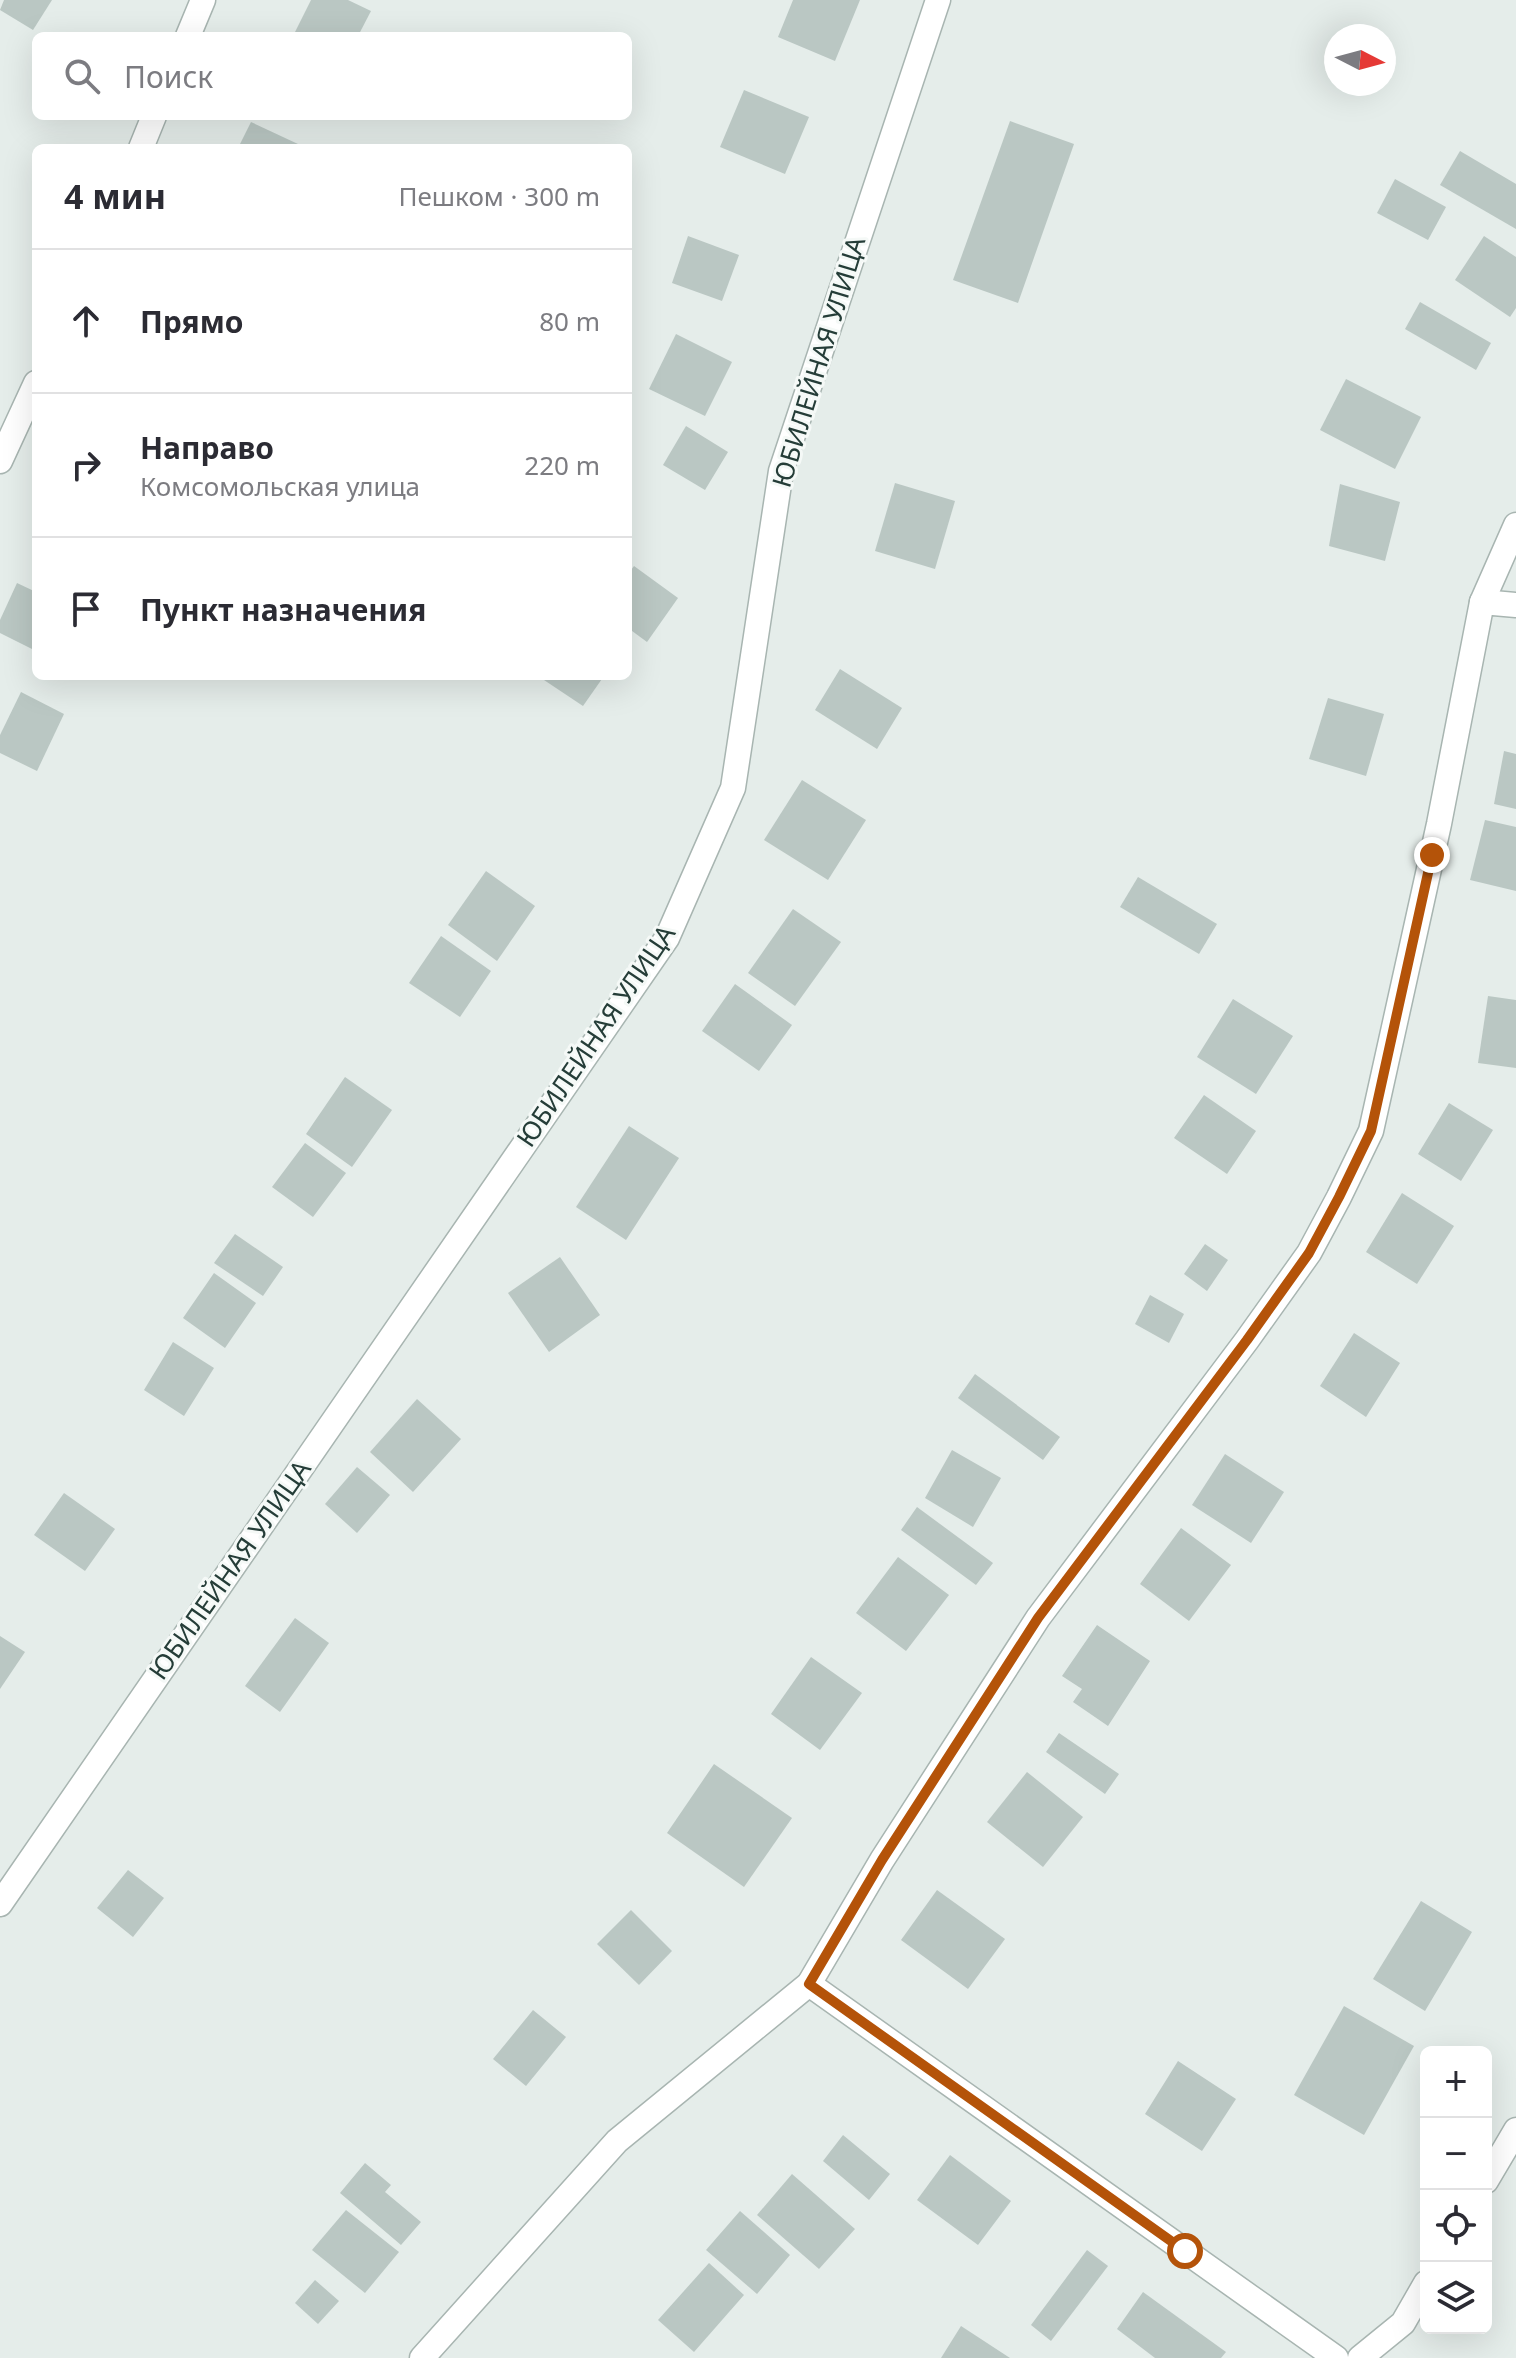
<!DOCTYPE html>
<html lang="ru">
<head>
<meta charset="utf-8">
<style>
	body { margin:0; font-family:"Noto Sans",sans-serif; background:#f2f2f3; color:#2b2b33 }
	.controls { position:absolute; right:24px; bottom:24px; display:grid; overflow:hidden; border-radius:12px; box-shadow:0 8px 32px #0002 }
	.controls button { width:72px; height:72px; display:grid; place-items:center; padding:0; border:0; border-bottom:2px solid #e1e1e2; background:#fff; color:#2b2b33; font:40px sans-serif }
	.compass { position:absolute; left:1324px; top:24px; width:72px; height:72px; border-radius:50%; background:#fff; box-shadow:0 8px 32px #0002; rotate:96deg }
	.stop { position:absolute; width:24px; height:24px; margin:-18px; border:6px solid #b45309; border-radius:50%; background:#fff }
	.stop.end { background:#b45309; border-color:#fff; box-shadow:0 2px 8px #0008 }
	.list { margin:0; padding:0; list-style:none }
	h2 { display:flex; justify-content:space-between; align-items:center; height:104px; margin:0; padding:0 32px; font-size:34px }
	h2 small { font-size:26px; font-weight:400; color:#7c7c81 }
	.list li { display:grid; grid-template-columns:52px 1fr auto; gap:24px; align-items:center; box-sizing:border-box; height:144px; padding:0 32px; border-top:2px solid #e1e1e2 }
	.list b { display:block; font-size:30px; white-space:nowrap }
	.list p { margin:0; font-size:26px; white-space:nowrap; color:#7c7c81 }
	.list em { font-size:26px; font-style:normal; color:#7c7c81 }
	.icon { flex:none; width:44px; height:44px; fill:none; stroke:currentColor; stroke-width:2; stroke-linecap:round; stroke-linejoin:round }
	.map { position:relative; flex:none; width:1516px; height:2358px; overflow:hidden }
	.search { position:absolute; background:#fff; box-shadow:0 8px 32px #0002; left:32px; top:32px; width:600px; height:88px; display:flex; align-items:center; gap:20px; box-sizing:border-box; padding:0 28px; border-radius:12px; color:#7c7c81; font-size:30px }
	.panel { position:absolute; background:#fff; box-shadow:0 8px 32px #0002; left:32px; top:144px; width:600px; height:536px; border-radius:12px }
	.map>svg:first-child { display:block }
</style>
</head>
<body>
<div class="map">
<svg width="1516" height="2358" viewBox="0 0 1516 2358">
	<rect width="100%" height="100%" fill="#e5edea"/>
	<g fill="#bac7c3">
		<polygon points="4,0 52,0 33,30 0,10"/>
		<polygon points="311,0 348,0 371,11 358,36 293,36"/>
		<polygon points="793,0 860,0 835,61 778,37"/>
		<polygon points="744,90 809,117 785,174 720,147"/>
		<polygon points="1010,121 1074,144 1018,303 953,280"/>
		<polygon points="251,122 298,144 296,148 238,148"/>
		<polygon points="1460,151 1516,184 1516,229 1440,185"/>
		<polygon points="1395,179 1446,207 1428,240 1377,213"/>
		<polygon points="688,236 739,255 722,301 672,283"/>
		<polygon points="1484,236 1516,257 1516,308 1510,317 1455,280"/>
		<polygon points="1420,302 1491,343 1476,370 1405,329"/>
		<polygon points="676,334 732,362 705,416 649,389"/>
		<polygon points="1346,379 1421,417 1395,469 1320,430"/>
		<polygon points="686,426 728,452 705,490 663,465"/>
		<polygon points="895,483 955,501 935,569 875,551"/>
		<polygon points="1340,484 1400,502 1385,561 1329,546"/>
		<polygon points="634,566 678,598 647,642 628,628 628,574"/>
		<polygon points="17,583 36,592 36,651 0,633 0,620"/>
		<polygon points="840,669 902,708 877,749 815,710"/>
		<polygon points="538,676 604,676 583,706"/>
		<polygon points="21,692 64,714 37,771 0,753 0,735"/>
		<polygon points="1328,698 1384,714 1366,776 1309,759"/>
		<polygon points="1504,751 1516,754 1516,809 1494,804"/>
		<polygon points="802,780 866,820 828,880 764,840"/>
		<polygon points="1485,820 1516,827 1516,891 1470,880"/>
		<polygon points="486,871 535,906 497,961 448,925"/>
		<polygon points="1138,877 1217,924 1199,954 1120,907"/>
		<polygon points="793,909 841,942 795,1006 748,973"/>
		<polygon points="441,936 491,971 460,1017 409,983"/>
		<polygon points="735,984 792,1025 759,1071 702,1031"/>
		<polygon points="1488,996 1516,1000 1516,1068 1478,1063"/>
		<polygon points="1233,999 1293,1036 1256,1094 1197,1057"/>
		<polygon points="345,1077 392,1110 352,1167 306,1134"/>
		<polygon points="1204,1095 1256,1131 1227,1174 1174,1138"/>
		<polygon points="1449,1103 1493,1130 1461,1181 1418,1154"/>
		<polygon points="629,1126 679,1158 626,1240 576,1207"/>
		<polygon points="305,1143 346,1173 313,1217 272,1187"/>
		<polygon points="1402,1193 1454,1226 1417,1284 1366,1252"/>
		<polygon points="235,1234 283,1267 263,1296 214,1263"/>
		<polygon points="1205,1244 1228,1260 1207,1291 1184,1274"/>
		<polygon points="560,1257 600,1315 549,1352 508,1293"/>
		<polygon points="214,1273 256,1303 225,1348 183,1318"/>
		<polygon points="1150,1295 1184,1314 1169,1343 1135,1324"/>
		<polygon points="1354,1333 1400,1363 1366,1417 1320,1386"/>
		<polygon points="173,1342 214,1368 184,1416 144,1390"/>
		<polygon points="975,1374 1060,1437 1043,1460 958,1398"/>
		<polygon points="417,1399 461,1439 413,1492 370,1452"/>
		<polygon points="952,1450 1001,1478 973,1527 925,1498"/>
		<polygon points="1225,1454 1284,1492 1251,1543 1192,1505"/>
		<polygon points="357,1467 390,1495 357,1533 325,1504"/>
		<polygon points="64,1493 115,1529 85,1571 34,1535"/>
		<polygon points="917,1507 993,1563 976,1585 901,1530"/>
		<polygon points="1181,1528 1231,1565 1189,1621 1140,1584"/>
		<polygon points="898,1557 949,1595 906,1651 856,1613"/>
		<polygon points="295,1618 329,1643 280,1712 245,1686"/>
		<polygon points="1097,1625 1150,1661 1108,1726 1073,1702 1082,1689 1062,1676"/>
		<polygon points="0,1636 25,1652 0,1689"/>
		<polygon points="811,1657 862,1693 820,1750 771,1714"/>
		<polygon points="1059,1733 1119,1774 1105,1794 1046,1752"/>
		<polygon points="714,1764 792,1818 744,1887 667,1833"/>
		<polygon points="1027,1772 1083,1817 1043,1867 987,1822"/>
		<polygon points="128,1870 164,1898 133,1937 97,1908"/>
		<polygon points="937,1890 1005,1939 968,1989 901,1940"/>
		<polygon points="1421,1901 1472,1932 1425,2011 1373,1979"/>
		<polygon points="631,1910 672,1951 639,1985 597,1944"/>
		<polygon points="1344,2006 1414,2046 1364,2135 1294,2095"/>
		<polygon points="533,2010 566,2037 526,2086 493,2059"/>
		<polygon points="1178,2061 1236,2099 1202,2151 1145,2114"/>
		<polygon points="843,2135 890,2174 869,2200 823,2161"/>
		<polygon points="950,2155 1011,2201 978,2245 917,2200"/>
		<polygon points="365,2163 391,2185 385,2192 421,2222 401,2245 340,2193"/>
		<polygon points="792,2174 855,2229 819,2269 757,2215"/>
		<polygon points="346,2210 399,2252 365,2293 312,2250"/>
		<polygon points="740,2211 790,2255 757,2294 706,2250"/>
		<polygon points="1087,2250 1108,2266 1051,2341 1031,2325"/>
		<polygon points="709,2263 744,2295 694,2352 658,2320"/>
		<polygon points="315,2280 339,2301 318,2324 295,2303"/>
		<polygon points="1143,2292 1226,2352 1221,2358 1155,2358 1117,2329"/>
		<polygon points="961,2326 1010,2358 941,2358"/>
	</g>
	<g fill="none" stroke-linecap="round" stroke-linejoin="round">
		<g stroke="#a8b5b1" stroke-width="27">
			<g id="minor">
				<polyline points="188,36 203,0"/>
				<polyline points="141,148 154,116"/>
				<polyline points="0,461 36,383"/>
				<polyline points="1482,602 1516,525"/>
				<polyline points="0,1904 667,938 733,788 781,471 938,0"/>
				<polyline points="809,1984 1336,2358"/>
				<polyline points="1486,2181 1516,2130"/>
				<polyline points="422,2358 617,2141 809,1984 882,1860 1038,1618 1247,1340 1309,1253 1339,1197 1371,1131 1439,824 1482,602 1516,605"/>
				<polyline points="1360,2358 1403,2323 1426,2283"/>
			</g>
		</g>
		<use href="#minor" stroke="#fff" stroke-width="24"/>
	</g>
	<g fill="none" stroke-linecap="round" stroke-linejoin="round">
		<polyline stroke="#b45309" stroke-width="10" points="1185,2251 809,1984 882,1860 1038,1618 1247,1340 1309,1253 1339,1197 1371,1131 1432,855"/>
	</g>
	<g text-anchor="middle" stroke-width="6" stroke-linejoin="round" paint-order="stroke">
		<g font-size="26" fill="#253d38" stroke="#f5f9f7">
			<text transform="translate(819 362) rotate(-73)" y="9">ЮБИЛЕЙНАЯ УЛИЦА</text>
			<text transform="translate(596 1036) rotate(-56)" y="9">ЮБИЛЕЙНАЯ УЛИЦА</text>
			<text transform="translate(230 1570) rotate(-55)" y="9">ЮБИЛЕЙНАЯ УЛИЦА</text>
		</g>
	</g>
</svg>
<div class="controls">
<button>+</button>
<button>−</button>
<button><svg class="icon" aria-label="locate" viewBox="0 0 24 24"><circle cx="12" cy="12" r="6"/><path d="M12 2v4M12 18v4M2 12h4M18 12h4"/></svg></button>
<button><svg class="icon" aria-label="layers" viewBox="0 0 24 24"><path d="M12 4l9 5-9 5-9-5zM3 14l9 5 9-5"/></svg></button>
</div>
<svg class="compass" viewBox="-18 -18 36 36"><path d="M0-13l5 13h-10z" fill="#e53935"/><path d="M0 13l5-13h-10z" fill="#7c7c81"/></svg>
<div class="stop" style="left:1185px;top:2251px"></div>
<div class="stop end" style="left:1432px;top:855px"></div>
<div class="search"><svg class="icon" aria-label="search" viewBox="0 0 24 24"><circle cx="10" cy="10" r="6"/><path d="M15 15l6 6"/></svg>Поиск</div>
<section class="panel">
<h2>4 мин<small>Пешком · 300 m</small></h2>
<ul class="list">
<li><svg class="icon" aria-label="ahead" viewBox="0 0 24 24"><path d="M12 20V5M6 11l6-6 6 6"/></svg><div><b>Прямо</b></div><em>80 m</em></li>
<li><svg class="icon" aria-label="right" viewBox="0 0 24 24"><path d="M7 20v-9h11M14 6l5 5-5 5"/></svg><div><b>Направо</b><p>Комсомольская улица</p></div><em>220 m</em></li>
<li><svg class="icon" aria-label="arrive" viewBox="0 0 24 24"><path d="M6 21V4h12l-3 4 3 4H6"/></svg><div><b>Пункт назначения</b></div></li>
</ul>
</section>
</div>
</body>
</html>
